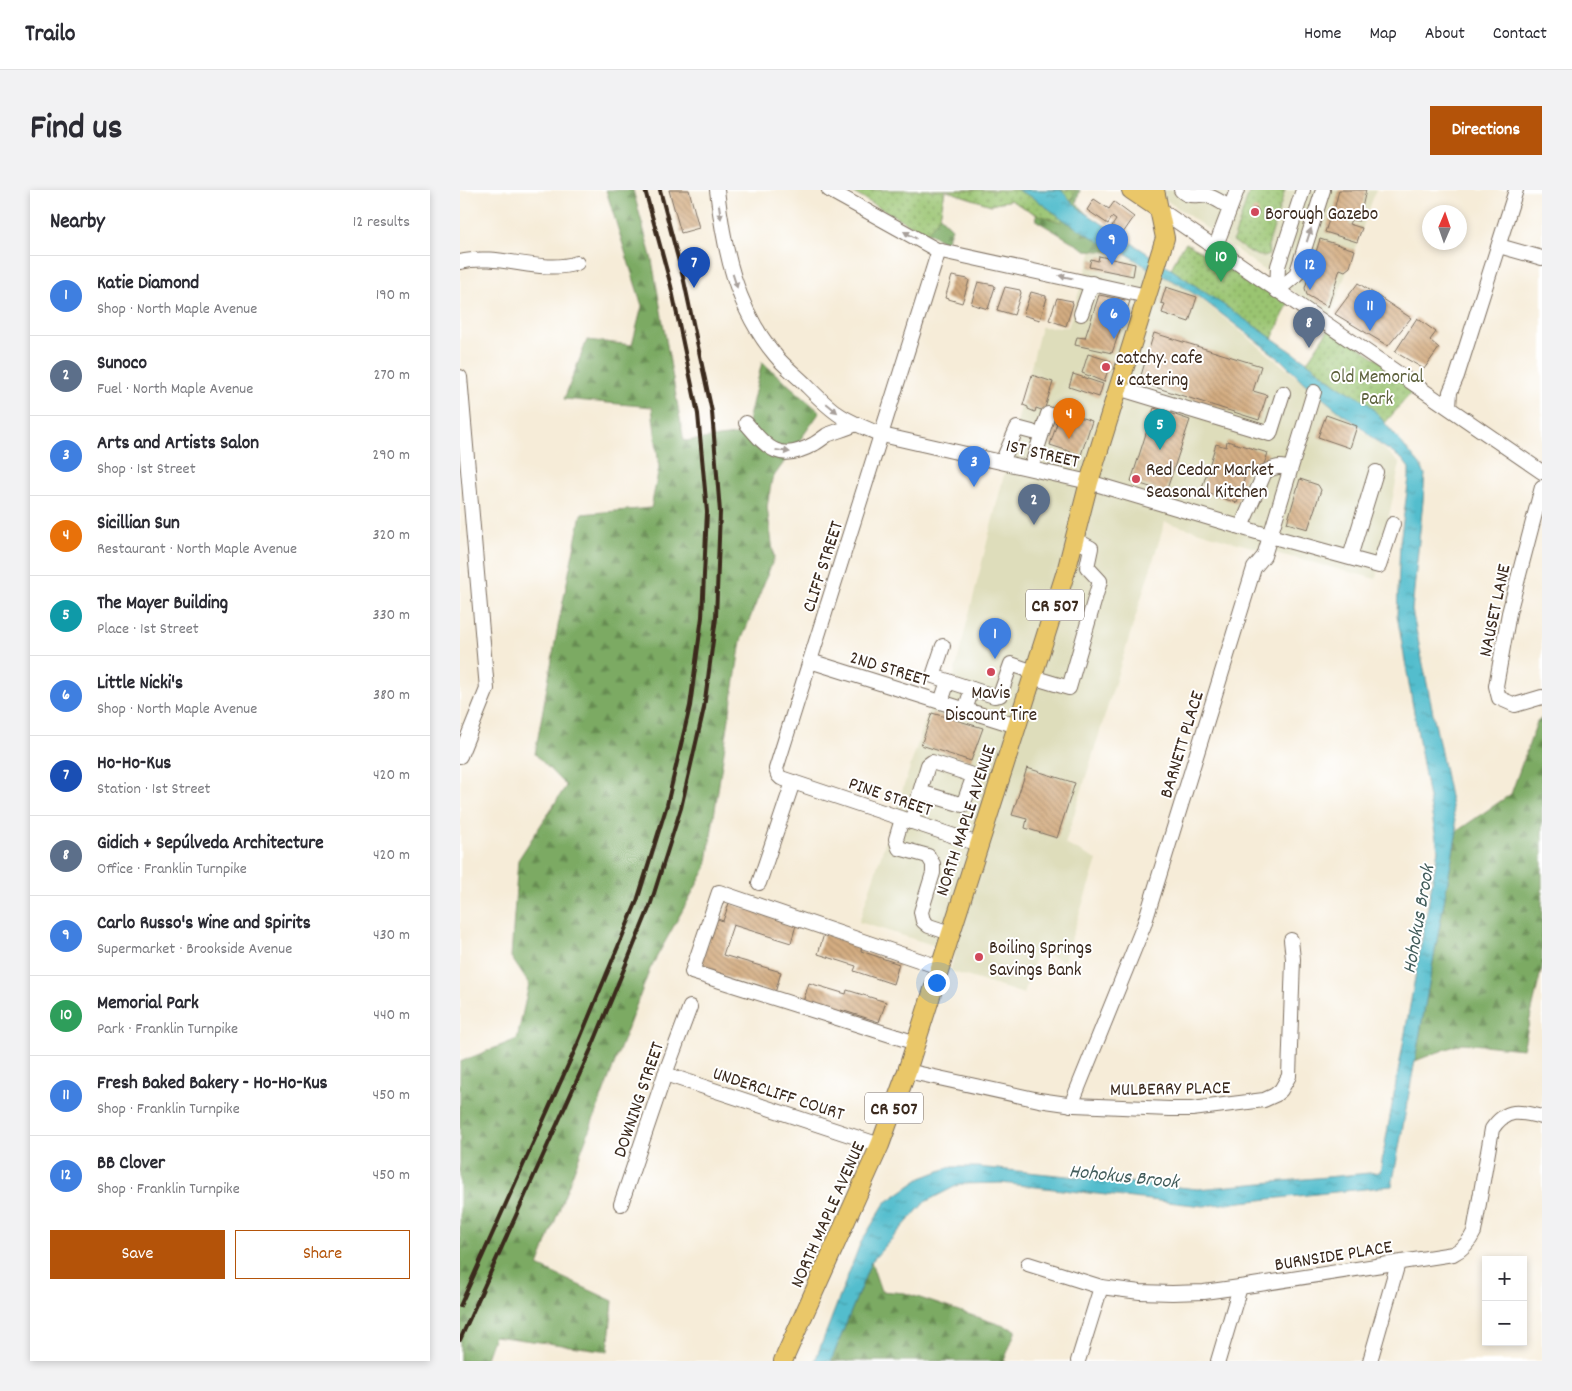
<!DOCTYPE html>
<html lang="en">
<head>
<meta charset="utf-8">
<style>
	body { margin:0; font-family:Dekko,sans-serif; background:#f2f2f3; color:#2b2b33 }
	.controls { position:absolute; right:15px; bottom:15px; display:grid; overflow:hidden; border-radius:0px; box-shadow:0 2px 8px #0003 }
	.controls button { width:45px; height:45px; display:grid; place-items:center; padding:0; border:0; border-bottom:1px solid #e1e1e2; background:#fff; color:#2b2b33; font:25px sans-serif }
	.compass { position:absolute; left:962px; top:15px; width:45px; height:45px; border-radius:50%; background:#fff; box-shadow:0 2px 8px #0003; rotate:2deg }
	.you { position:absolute; left:476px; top:792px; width:18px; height:18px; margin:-12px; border:4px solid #fff; border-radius:50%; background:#1a73e8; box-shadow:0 0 0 8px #1a73e833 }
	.badge { display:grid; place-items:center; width:32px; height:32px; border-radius:50%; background:#b45309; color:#fff; font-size:16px; font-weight:700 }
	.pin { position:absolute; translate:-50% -41px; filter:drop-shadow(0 1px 2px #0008) }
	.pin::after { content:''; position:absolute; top:26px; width:18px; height:15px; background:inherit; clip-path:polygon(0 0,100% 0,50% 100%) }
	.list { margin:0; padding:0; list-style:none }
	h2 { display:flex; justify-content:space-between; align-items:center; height:65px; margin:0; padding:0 20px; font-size:21px }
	h2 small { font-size:16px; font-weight:400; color:#7c7c81 }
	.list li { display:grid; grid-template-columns:32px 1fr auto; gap:15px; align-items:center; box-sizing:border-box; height:80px; padding:0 20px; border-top:1px solid #e1e1e2 }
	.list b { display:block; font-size:19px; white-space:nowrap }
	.list p { margin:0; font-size:16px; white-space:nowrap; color:#7c7c81 }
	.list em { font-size:16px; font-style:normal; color:#7c7c81 }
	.actions { display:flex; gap:10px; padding:15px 20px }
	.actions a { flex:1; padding:11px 0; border:1px solid #b45309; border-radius:0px; text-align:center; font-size:18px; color:#b45309 }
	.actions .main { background:#b45309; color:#fff }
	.map { position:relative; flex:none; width:1082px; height:1171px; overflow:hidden; border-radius:0px }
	header { display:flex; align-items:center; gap:30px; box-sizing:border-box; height:70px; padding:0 25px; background:#fff; border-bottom:1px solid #e1e1e2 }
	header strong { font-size:24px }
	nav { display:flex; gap:28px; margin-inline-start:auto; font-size:18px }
	.intro { display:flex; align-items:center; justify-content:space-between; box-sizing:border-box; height:120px; padding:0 30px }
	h1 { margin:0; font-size:35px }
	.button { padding:12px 22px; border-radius:0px; background:#b45309; color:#fff; font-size:18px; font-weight:700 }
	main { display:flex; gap:30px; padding:0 30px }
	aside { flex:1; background:#fff; border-radius:0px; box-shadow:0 2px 8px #0003 }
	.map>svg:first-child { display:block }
</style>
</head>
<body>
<header>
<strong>Trailo</strong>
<nav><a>Home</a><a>Map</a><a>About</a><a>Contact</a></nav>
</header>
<div class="intro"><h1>Find us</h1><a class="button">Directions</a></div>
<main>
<aside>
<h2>Nearby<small>12 results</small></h2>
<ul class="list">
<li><span class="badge" style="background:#3f7fe0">1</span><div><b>Katie Diamond</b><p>Shop · North Maple Avenue</p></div><em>190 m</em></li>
<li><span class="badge" style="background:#5c6f8a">2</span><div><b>Sunoco</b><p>Fuel · North Maple Avenue</p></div><em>270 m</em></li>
<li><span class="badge" style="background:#3f7fe0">3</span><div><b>Arts and Artists Salon</b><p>Shop · 1st Street</p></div><em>290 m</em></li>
<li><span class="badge" style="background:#e8710a">4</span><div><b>Sicillian Sun</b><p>Restaurant · North Maple Avenue</p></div><em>320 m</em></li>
<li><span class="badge" style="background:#0f9aa8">5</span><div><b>The Mayer Building</b><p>Place · 1st Street</p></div><em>330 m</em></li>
<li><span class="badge" style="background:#3f7fe0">6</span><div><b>Little Nicki's</b><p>Shop · North Maple Avenue</p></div><em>380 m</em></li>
<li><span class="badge" style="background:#1a4fb4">7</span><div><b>Ho-Ho-Kus</b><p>Station · 1st Street</p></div><em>420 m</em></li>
<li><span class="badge" style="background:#5c6f8a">8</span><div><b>Gidich + Sepúlveda Architecture</b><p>Office · Franklin Turnpike</p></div><em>420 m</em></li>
<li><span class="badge" style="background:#3f7fe0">9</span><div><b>Carlo Russo's Wine and Spirits</b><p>Supermarket · Brookside Avenue</p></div><em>430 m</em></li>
<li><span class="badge" style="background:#2e9e5b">10</span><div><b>Memorial Park</b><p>Park · Franklin Turnpike</p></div><em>440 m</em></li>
<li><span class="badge" style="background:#3f7fe0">11</span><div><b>Fresh Baked Bakery - Ho-Ho-Kus</b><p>Shop · Franklin Turnpike</p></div><em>450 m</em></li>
<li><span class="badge" style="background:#3f7fe0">12</span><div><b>BB Clover</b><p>Shop · Franklin Turnpike</p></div><em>450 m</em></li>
</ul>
<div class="actions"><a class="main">Save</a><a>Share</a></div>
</aside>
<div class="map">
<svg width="1082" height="1171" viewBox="0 0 1082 1171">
	<defs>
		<pattern id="forest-firs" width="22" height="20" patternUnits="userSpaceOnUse" patternTransform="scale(1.25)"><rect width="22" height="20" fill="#7baa63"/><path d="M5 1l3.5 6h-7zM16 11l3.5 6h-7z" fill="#668b51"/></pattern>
		<pattern id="park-dots" width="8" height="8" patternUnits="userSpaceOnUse" patternTransform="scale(1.25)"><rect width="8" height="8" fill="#9ac471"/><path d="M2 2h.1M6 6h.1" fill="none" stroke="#7f9f5c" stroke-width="1.8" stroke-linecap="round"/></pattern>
		<pattern id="water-ripples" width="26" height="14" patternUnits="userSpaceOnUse" patternTransform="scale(1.25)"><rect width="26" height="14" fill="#52bdcd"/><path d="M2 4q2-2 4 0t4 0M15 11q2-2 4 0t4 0" fill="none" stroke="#459aa6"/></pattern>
		<pattern id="building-back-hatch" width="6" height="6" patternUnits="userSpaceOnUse" patternTransform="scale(1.25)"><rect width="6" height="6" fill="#d4ad82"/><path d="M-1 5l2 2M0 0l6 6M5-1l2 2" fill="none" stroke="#ad8d6a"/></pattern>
	</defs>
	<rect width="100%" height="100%" fill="#fff"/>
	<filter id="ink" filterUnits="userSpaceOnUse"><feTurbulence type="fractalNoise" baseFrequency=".02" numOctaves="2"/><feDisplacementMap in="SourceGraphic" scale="10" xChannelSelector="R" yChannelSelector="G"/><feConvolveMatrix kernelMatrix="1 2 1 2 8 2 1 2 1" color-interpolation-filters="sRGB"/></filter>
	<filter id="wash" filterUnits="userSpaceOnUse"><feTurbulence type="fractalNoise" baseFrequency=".0096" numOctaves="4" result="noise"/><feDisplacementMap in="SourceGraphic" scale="20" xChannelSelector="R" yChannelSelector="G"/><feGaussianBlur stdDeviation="1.12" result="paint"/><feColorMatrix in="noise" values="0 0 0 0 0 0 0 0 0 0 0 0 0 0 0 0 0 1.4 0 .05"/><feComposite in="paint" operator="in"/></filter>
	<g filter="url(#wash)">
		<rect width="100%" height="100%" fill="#f6ecd8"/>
		<g fill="#deddbb">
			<polygon points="691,0 916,0 870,128 731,27"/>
			<polygon points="633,57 678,71 694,82 717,93 733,103 897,236 940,273 916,389 788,356 705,332 605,654 637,670 604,771 577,761 564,804 490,781 495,762 399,732 480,486 493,488 581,137 608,137"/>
		</g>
		<g fill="url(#forest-firs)" stroke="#5b6a40">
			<polygon points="146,0 173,0 192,70 224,251 285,244 302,172 360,222 312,289 307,317 314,368 281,451 246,678 190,779 78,1076 153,1111 148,1161 34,1146 25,1171 0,1171 0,872 57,849 69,794 51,767 58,670 106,596 75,564 98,436 121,324 191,318 199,278 192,217 104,209 127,150 172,155 182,116"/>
			<polygon points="396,0 620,0 616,13 630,26 640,39 669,65 665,63 626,60 577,31 576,24 550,10 531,15 485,0 480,26 492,38 486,53"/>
			<polygon points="1082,528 1082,777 1063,859 1002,853 955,871 997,641 1051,604 1077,532"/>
			<polygon points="411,1072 421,1101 445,1103 556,1140 544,1171 371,1171"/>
		</g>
		<g fill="url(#park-dots)" stroke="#6a7748">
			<polygon points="388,0 616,0 601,32 576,24 550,10 531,15 485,0 480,26 466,44"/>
			<path d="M790,0H825L808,56L809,65C796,70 783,57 773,51Z"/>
			<polygon points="726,53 815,105 830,110 812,149 711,79 719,62"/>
			<polygon points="870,137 957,196 925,233 920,227 847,172"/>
		</g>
		<polygon fill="url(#water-ripples)" stroke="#467476" points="557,0 601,0 617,17 711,79 847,172 877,195 908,213 960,275 965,284 963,311 952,420 997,641 932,996 743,1016 541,993 500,994 465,1012 411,1072 371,1171 355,1171 400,1054 425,1013 461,988 490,977 517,977 738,999 920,982 978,660 937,425 940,352 949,288 949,278 942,269 918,253 901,237 881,223 843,192 821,170 742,109 717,93 694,82 665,63 647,56 607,32 574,8"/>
		<g id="blocks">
			<g fill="url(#building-back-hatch)">
				<polygon points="209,0 229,0 239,38 221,43"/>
				<polygon points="879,0 906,0 899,31 891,30 889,34 902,38 897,52 865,42 871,24 873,24"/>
				<polygon points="634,9 649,19 654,12 674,27 663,43 652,36 656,30 652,27 648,34 627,20"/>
				<circle cx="795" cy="22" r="3.5"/>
				<polygon points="860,49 895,60 890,77 885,81 880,79 868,117 847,105 845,98"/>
				<polygon points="639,66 675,74 673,86 629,77 631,69 638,71"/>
				<polygon points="492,86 508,89 509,91 502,113 485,108"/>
				<polygon points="518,92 534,95 535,97 528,119 511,114"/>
				<polygon points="898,93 951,128 928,156 875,124"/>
				<polygon points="545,97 560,100 561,103 554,125 537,120"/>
				<polygon points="706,97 737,107 729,132 702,123 705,114 701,113"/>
				<polygon points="571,102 586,106 586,108 587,108 580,130 563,125"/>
				<polygon points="639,105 670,111 652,163 615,155 617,147 625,148"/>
				<polygon points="597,108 612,111 613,114 606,136 589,130"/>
				<polygon points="957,128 976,142 970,150 979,158 964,179 935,162"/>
				<polygon points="694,143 801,176 793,201 807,205 799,230 679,192"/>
				<polygon points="628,164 651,171 644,192 622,183"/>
				<polygon points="613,184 643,194 639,207 609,197"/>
				<polygon points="572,185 593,192 584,221 576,218 575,222 568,219 568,217 563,215"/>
				<polygon points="694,218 730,230 706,302 671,291"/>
				<polygon points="594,219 632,231 621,265 590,255 597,233 590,231"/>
				<polygon points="866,225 897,236 890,258 858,247"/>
				<polygon points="767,251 808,263 802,280 795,278 794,283 787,280 777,313 741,301 756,254 766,257"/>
				<polygon points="840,289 858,295 861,300 848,339 827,333"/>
				<polygon points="472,523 523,538 511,571 461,555"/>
				<polygon points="567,578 615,593 597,648 565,638 567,629 552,625"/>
				<polygon points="269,713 336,735 331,753 273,735 263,765 321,782 315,803 239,778 255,728 263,731"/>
				<polygon points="364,744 402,756 401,761 439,774 433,794 394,781 396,776 358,764"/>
				<polygon points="349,793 386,804 387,800 426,812 419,832 381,820 380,824 343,812"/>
			</g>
		</g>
	</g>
	<g filter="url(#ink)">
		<use href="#blocks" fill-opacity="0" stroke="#7c6e5f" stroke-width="1"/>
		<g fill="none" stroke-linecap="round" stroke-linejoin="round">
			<g stroke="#7c6e5f" stroke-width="16">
				<g id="minor">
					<path d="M257,0C264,60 276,119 316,166C324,176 335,184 344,193C355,204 367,217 381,226C394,234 408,239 422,245L629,292L810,346L919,376L933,334"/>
					<polyline points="369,0 477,60 687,106"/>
					<path d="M721,0C729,9 738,3 748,6C756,8 763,14 770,17"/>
					<polyline points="699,19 1082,282"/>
					<polyline points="1039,56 1082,68"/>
					<polyline points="755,58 777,0"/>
					<polyline points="479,60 316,579 318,585 321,588 518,654"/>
					<path d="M0,72C39,62 81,85 117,73"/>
					<polyline points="817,101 836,85 863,0"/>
					<polyline points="817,101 818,76 843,0"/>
					<polyline points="621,124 632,93"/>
					<polyline points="0,187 27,499 0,566"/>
					<polyline points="658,198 810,244 823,203"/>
					<polyline points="989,217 990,202 997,186 1056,0"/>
					<path d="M286,233C308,259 320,273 354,254C359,251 363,248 367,245C376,241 386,239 396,234"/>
					<polyline points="542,272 557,238 572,242"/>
					<polyline points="571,278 588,224"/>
					<polyline points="1082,297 1049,423 1036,496 1039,508 1055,515 1082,507"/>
					<path d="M781,337L805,282C814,277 821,275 830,279"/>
					<polyline points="890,367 916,282"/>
					<polyline points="483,456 473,486 488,491"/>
					<polyline points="350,471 557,536"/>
					<polyline points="572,487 609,498 640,391 627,377 631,358 614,349"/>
					<polyline points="512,499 534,506 540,505 551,474 574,482"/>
					<polyline points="481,512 488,491 512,499 505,520"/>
					<polyline points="442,629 436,649 439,658 468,666 473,674 473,683 461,722 463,731 469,736 490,743"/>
					<polyline points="451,632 468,575 472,572 512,585 513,588 503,615 460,602"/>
					<polyline points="299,693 333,592"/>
					<polyline points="456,853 232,782 259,702 479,777"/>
					<polyline points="447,881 579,910 614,915 710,919 732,919 804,910 815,905 821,900 829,886 833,769 831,750"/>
					<polyline points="205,884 420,955"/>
					<polyline points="611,915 684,735 794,378 804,366 854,202"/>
					<polyline points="161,1014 205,884 230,817"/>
					<path d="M568,1074L641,1097L680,1102L712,1103L744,1102L780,1097L993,1064C1003,1059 1009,1053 1014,1042L1032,939C1046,918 1060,921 1082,927"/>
					<polyline points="618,1171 641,1097"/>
					<polyline points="758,1171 780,1097"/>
					<polyline points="910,1171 938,1073"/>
				</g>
			</g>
			<g stroke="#7c6e5f" stroke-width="20">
				<g id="major">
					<polyline points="671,0 699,19"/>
					<polyline points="323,1171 420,955 447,881 557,536 607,378 629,292 705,48 695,0"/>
				</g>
			</g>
			<use href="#minor" stroke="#fff" stroke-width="14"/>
			<use href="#major" stroke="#eac769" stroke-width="18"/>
			<g stroke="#3b2a1e" stroke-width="4">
				<polyline points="0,1116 118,853 177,711 207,615 230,516 242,427 247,322 238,224 211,96 185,0"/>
				<polyline points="0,1150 131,859 190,716 221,618 244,518 256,428 260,322 252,222 224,91 200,0"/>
			</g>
		</g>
		<defs><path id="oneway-solid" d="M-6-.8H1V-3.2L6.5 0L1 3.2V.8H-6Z" transform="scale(1.25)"/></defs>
		<g fill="#a79f9a">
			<use href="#oneway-solid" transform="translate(260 22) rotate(82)"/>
			<use href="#oneway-solid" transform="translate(450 45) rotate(-151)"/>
			<use href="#oneway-solid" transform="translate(849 45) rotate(-72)"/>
			<use href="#oneway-solid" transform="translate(606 87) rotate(-168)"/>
			<use href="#oneway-solid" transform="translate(275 91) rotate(72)"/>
			<use href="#oneway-solid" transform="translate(372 218) rotate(40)"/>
			<use href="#oneway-solid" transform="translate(323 261) rotate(8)"/>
		</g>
	</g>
	<g fill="#d1495b" stroke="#fff" stroke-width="2">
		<circle cx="795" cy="22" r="5"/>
		<circle cx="646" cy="177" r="5"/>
		<circle cx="676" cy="289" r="5"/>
		<circle cx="531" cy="482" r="5"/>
		<circle cx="519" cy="767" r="5"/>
	</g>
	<g text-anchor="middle" stroke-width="4" stroke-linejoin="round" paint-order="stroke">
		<g fill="#fff" stroke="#766a62" stroke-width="1">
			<rect x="566" y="399.5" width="58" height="31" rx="4"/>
			<rect x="405" y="902.5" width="58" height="31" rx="4"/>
		</g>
		<g font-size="18" font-weight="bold" fill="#3b2a1e">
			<text x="595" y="421">CR 507</text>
			<text x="434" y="924">CR 507</text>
		</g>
		<g font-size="19" fill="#3b2a1e" stroke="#fff" text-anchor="start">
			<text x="805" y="29">Borough Gazebo</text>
			<text x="656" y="173">catchy. cafe<tspan x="656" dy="22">&amp; catering</tspan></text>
			<text x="686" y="285">Red Cedar Market<tspan x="686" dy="22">Seasonal Kitchen</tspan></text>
			<text x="531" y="508" text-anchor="middle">Mavis<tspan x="531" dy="22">Discount Tire</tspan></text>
			<text x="529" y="763">Boiling Springs<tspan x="529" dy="22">Savings Bank</tspan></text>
		</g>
		<g font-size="19" fill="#5c603b" stroke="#fff">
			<text x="917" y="192">Old Memorial<tspan x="917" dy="22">Park</tspan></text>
		</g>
		<g font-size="19" fill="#3b2a1e" stroke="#fff">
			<text transform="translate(583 262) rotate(13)" y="7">1ST STREET</text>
			<text transform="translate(361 376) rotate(-72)" y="7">CLIFF STREET</text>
			<text transform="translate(1033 420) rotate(-78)" y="7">NAUSET LANE</text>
			<text transform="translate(430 477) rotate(17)" y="7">2ND STREET</text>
			<text transform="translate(720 554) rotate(-73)" y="7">BARNETT PLACE</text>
			<text transform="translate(431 605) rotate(19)" y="7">PINE STREET</text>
			<text transform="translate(504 630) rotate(-72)" y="7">NORTH MAPLE AVENUE</text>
			<text transform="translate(710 897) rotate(-1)" y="7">MULBERRY PLACE</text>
			<text transform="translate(319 902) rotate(18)" y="7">UNDERCLIFF COURT</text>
			<text transform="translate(177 909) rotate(-71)" y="7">DOWNING STREET</text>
			<text transform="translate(366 1024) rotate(-66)" y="7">NORTH MAPLE AVENUE</text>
			<text transform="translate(873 1064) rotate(-9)" y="7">BURNSIDE PLACE</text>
		</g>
		<g font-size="20" font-style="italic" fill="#435d5b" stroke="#fff">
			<text transform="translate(957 729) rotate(-80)" y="7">Hohokus Brook</text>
			<text transform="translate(664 985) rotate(6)" y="7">Hohokus Brook</text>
		</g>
	</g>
</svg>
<div class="controls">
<button>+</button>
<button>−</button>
</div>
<svg class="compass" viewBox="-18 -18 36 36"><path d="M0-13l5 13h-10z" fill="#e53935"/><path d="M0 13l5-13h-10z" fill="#7c7c81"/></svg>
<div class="you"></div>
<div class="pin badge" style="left:535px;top:469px;background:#3f7fe0">1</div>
<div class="pin badge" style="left:574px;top:335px;background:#5c6f8a">2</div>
<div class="pin badge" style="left:514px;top:297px;background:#3f7fe0">3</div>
<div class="pin badge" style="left:609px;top:249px;background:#e8710a">4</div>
<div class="pin badge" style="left:700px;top:260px;background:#0f9aa8">5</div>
<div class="pin badge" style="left:654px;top:149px;background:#3f7fe0">6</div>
<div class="pin badge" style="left:234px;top:98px;background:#1a4fb4">7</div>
<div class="pin badge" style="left:849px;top:158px;background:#5c6f8a">8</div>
<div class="pin badge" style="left:652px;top:75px;background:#3f7fe0">9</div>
<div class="pin badge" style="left:761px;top:92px;background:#2e9e5b">10</div>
<div class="pin badge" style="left:910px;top:141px;background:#3f7fe0">11</div>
<div class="pin badge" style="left:850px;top:100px;background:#3f7fe0">12</div>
</div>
</main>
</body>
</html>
